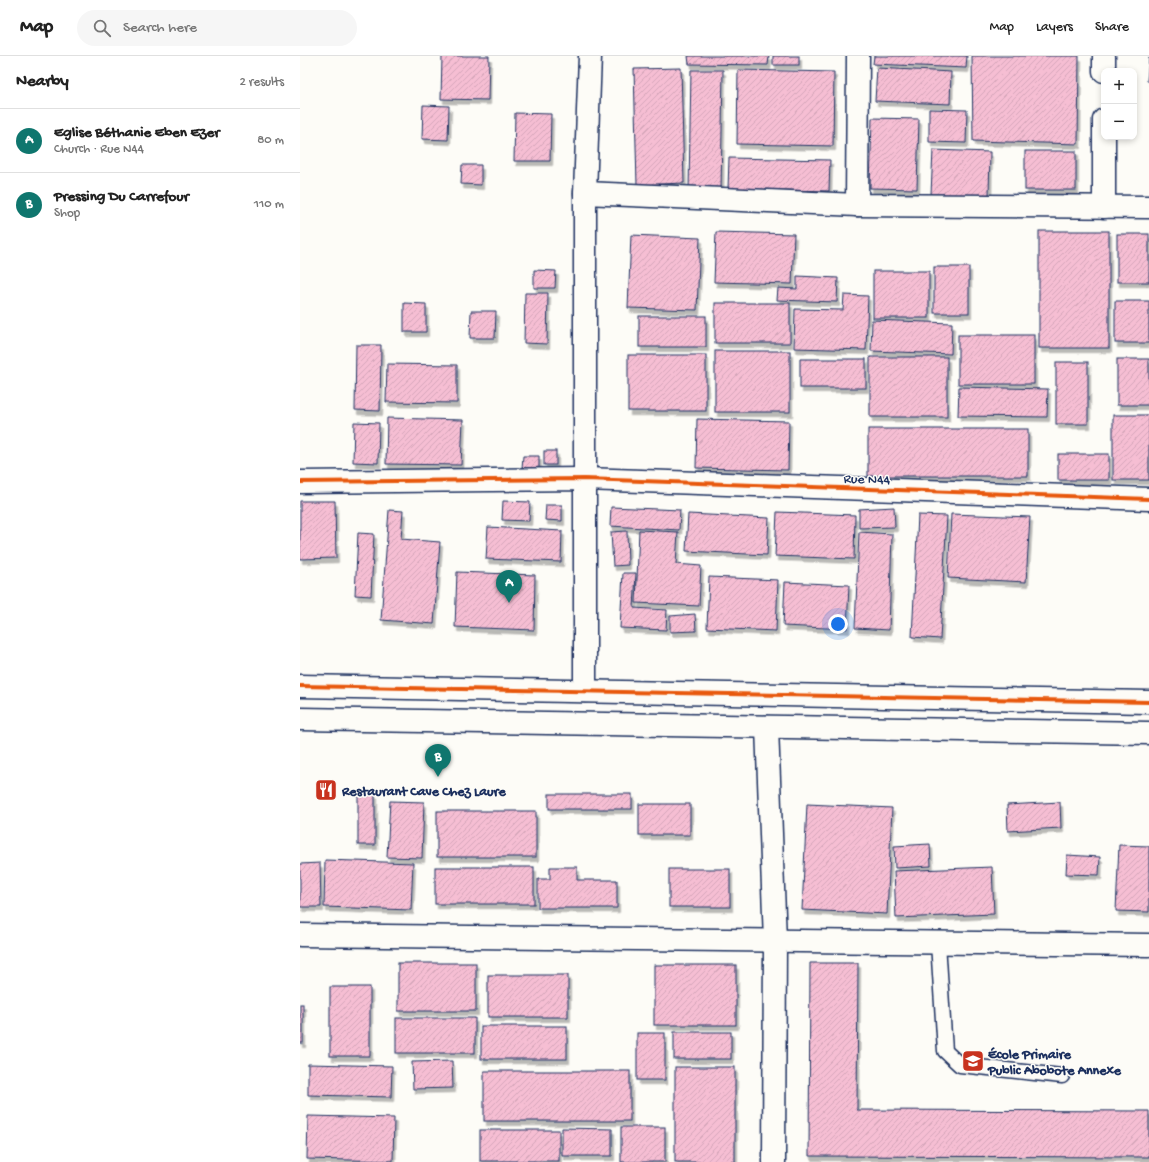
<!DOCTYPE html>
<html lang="en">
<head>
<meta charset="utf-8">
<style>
	body { margin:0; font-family:"Gochi Hand",sans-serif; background:#f6f6f6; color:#222 }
	.controls { position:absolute; right:12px; top:12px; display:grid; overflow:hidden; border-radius:8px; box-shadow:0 2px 6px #0003 }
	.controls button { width:36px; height:36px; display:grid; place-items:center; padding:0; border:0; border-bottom:1px solid #e0e0e0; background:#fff; color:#222; font:20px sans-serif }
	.you { position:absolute; left:538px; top:568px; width:14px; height:14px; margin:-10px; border:3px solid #fff; border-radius:50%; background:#1a73e8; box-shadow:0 0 0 6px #1a73e833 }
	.badge { display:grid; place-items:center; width:26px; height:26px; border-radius:50%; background:#0f766e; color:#fff; font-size:13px; font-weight:700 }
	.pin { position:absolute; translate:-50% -33px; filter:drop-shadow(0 1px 2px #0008) }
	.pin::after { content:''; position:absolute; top:21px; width:14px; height:12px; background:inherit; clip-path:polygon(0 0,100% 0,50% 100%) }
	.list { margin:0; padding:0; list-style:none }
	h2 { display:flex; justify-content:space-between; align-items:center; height:52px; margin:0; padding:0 16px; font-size:17px }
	h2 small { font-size:13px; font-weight:400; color:#767676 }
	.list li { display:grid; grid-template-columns:26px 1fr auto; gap:12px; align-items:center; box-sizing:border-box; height:64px; padding:0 16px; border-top:1px solid #e0e0e0 }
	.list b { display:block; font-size:15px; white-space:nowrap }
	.list p { margin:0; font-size:13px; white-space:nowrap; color:#767676 }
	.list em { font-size:13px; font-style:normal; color:#767676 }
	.icon { flex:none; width:22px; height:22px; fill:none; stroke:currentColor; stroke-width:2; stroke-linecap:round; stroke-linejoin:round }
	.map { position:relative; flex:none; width:849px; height:1106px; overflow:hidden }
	header { display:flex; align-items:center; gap:24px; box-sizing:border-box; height:56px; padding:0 20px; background:#fff; border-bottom:1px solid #e0e0e0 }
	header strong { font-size:19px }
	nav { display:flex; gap:22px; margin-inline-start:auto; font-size:14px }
	.search { width:280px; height:36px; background:#f6f6f6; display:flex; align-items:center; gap:10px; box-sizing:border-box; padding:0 14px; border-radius:22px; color:#767676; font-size:15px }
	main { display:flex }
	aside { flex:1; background:#fff }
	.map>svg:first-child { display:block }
</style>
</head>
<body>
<header>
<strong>Map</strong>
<div class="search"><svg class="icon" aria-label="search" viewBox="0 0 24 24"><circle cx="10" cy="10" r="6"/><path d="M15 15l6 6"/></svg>Search here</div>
<nav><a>Map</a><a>Layers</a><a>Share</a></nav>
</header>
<main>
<aside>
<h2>Nearby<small>2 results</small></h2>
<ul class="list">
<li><span class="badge">A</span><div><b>Eglise Béthanie Eben Ezer</b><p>Church · Rue N44</p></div><em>80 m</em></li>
<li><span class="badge">B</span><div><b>Pressing Du Carrefour</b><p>Shop</p></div><em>110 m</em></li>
</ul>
</aside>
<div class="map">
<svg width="849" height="1106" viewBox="0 0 849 1106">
	<defs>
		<pattern id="building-hatch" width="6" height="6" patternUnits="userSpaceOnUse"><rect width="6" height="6" fill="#f6bed3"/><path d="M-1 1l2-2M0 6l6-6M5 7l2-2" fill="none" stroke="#d2a4b8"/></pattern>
		<filter id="shadow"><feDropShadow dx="2.5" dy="4.5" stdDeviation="0" flood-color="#0004"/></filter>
	</defs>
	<rect width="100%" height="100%" fill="#fdfcf7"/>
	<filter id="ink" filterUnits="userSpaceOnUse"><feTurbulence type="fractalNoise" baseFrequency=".025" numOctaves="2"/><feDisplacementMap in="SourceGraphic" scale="8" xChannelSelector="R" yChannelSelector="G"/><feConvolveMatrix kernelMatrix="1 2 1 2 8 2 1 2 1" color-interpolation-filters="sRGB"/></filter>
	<g filter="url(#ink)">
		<g fill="url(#building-hatch)" stroke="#1b2f5e" filter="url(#shadow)">
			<polygon points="142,0 189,0 188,44 141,43"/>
			<polygon points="388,0 469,0 468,9 389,8"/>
			<rect x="473" y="0" width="26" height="9"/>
			<polygon points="574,0 667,0 666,12 573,8"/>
			<polygon points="672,0 779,0 778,88 673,85"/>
			<polygon points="849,2 849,25 847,25"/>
			<polygon points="381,12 384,127 337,129 334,13"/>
			<polygon points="577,12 651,16 650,48 575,45"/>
			<polygon points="391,14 423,14 421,135 389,134"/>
			<polygon points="438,14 534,16 533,90 437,88"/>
			<polygon points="123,49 149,50 148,84 122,83"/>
			<polygon points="629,53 667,54 666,87 629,86"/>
			<polygon points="215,57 251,58 250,105 214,105"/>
			<polygon points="572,62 619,63 617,133 570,132"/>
			<polygon points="633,94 690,96 689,140 631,138"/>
			<rect x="725" y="95" width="51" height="39"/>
			<polygon points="429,102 530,104 529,135 428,133"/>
			<polygon points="162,109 181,109 181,129 161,128"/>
			<rect x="739" y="175" width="70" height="117"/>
			<polygon points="416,176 494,178 492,228 414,226"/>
			<rect x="817" y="178" width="32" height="48"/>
			<polygon points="331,179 400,182 397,254 328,252"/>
			<rect x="634" y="211" width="35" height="46"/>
			<polygon points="234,214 256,215 255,232 234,232"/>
			<rect x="573" y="215" width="56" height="47"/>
			<polygon points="497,220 538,222 537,246 477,244 478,232 497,233"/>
			<polygon points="225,237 248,237 247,288 224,287"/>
			<polygon points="544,239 568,240 566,294 494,292 495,253 543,254"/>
			<rect x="815" y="245" width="34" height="42"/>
			<polygon points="104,247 126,248 126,276 104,276"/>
			<rect x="415" y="247" width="75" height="40"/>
			<polygon points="171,255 196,255 195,282 170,282"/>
			<rect x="339" y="260" width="67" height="31"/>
			<polygon points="572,264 652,267 651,298 571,295"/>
			<rect x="658" y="279" width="76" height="49"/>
			<polygon points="56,289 81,289 80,355 55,354"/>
			<rect x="415" y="295" width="75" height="61"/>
			<rect x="328" y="299" width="78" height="56"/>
			<rect x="570" y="301" width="77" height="60"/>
			<rect x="500" y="303" width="66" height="29"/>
			<rect x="817" y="303" width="32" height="46"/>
			<rect x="756" y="306" width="32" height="62"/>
			<polygon points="87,308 157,309 157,347 86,346"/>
			<polygon points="659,331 748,333 747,361 658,360"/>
			<rect x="813" y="359" width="36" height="65"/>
			<polygon points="87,362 163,364 161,409 86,408"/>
			<polygon points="397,363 489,365 488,414 396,412"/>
			<polygon points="54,366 79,367 78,407 53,406"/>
			<rect x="568" y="373" width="160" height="47"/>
			<rect x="244" y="395" width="12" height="14"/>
			<rect x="758" y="398" width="51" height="26"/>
			<polygon points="223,400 239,400 239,412 222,412"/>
			<polygon points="0,445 35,445 36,502 0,503"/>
			<polygon points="203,445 230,446 229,465 202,464"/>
			<polygon points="246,449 262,449 262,465 245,464"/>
			<polygon points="311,451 380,454 379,474 310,470"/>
			<polygon points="594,451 595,471 559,472 559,453"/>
			<polygon points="89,454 103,455 101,483 140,486 134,568 81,564"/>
			<polygon points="477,456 555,459 554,503 475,500"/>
			<polygon points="388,458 469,462 467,499 386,495"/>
			<polygon points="651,458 730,461 726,526 648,522"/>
			<polygon points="618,459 647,460 640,583 612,581"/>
			<polygon points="188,471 262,475 261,506 186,503"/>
			<polygon points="339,474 378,476 376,508 401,510 399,550 336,547"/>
			<polygon points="327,475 328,509 313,510 311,476"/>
			<polygon points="559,476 592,478 589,574 555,572"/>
			<polygon points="58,477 74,478 71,540 55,539"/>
			<polygon points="157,516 235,519 234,574 155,571"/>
			<polygon points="323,517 336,517 334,552 367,554 366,574 320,572"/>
			<polygon points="409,521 478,524 476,575 407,572"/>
			<polygon points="485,526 549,529 547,573 483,570"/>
			<polygon points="395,558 396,575 370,576 370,560"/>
			<rect x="58" y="738" width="17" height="51"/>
			<rect x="249" y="738" width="83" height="15"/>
			<polygon points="90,745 124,746 122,802 87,801"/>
			<polygon points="760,746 761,772 708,775 707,749"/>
			<rect x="339" y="748" width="51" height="31"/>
			<polygon points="507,748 592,752 587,858 502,854"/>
			<rect x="137" y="755" width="99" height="46"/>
			<polygon points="630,788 631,810 595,812 594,790"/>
			<polygon points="819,789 849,790 849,856 816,855"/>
			<polygon points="767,799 800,801 799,819 766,818"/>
			<polygon points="25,804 113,807 111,854 24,851"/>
			<polygon points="20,807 21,851 0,851 0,808"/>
			<rect x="135" y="811" width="99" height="37"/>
			<polygon points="250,811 277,811 277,824 317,824 317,852 238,852 238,823 250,823"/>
			<polygon points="692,811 694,858 596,862 594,815"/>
			<rect x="369" y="813" width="61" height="38"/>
			<rect x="98" y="907" width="78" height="48"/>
			<polygon points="510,907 558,907 557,1054 849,1055 849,1101 509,1100"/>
			<rect x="354" y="909" width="82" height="60"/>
			<rect x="188" y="919" width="80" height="42"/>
			<rect x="30" y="931" width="40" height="69"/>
			<rect x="0" y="948" width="3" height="39"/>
			<rect x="96" y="962" width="79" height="35"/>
			<rect x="181" y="970" width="86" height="33"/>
			<rect x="374" y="976" width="57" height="27"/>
			<rect x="337" y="977" width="28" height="47"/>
			<polygon points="152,1005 153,1032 113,1033 112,1006"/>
			<polygon points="8,1008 92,1010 91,1041 8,1039"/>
			<rect x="375" y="1011" width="60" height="95"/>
			<rect x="184" y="1015" width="146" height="50"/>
			<polygon points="8,1060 94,1062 93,1105 7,1103"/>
			<rect x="321" y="1071" width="44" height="35"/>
			<polygon points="262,1072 312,1073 312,1100 262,1100"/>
			<rect x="180" y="1074" width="79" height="31"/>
		</g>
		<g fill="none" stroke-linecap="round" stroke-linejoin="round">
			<g stroke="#1b2f5e" stroke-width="17">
				<polyline id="service" points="638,887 645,995 660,1009 762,1020"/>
			</g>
			<g stroke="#1b2f5e" stroke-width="25">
				<g id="minor">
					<polyline points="804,15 804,0"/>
					<polyline points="285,137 557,149 849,151"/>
					<polyline points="557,149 558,0"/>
					<polyline points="804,151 804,64"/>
					<polyline points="0,426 285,423 849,443"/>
					<polyline points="0,630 849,646"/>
					<polyline points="285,635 285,137 290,0"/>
					<polyline points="0,663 849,677"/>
					<polyline points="467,671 475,885 474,1106"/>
					<polyline points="0,879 849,889"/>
				</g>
			</g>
			<use href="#service" stroke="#fdfcf7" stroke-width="14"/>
			<use href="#minor" stroke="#fdfcf7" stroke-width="22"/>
			<g stroke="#fdfcf7" stroke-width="6">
				<g id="cycleway">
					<polyline points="0,426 285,423 849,443"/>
					<polyline points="0,630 849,646"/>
				</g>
			</g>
			<use href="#cycleway" stroke="#e8590c" stroke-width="4"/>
		</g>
	</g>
	<defs>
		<g id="restaurant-square" transform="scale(1.15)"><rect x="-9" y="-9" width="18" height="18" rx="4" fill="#c8321e" stroke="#fdfcf7"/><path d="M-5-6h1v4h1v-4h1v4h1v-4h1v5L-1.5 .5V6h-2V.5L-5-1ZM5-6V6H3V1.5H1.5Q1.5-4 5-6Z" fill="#fff"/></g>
		<g id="school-square" transform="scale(1.15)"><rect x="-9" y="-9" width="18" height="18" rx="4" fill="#c8321e" stroke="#fdfcf7"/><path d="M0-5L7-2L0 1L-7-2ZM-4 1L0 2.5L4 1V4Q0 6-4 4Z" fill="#fff"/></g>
	</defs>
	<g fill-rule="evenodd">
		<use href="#restaurant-square" x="26" y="734"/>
		<use href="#school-square" x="673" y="1005"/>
	</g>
	<g text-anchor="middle" stroke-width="3" stroke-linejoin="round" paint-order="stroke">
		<g font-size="14" fill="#1b2f5e" stroke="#fdfcf7">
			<text transform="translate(567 422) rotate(2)" y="5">Rue N44</text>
		</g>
		<g font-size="14" font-weight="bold" fill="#1b2f5e" stroke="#fdfcf7" text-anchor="start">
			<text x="42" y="739">Restaurant Cave Chez Laure</text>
			<text x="688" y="1002">École Primaire<tspan x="688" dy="16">Public Abobote Annexe</tspan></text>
		</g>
	</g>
</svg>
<div class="controls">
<button>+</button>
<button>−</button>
</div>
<div class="you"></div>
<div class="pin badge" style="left:209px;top:547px">A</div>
<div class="pin badge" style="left:138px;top:721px">B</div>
</div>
</main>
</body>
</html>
